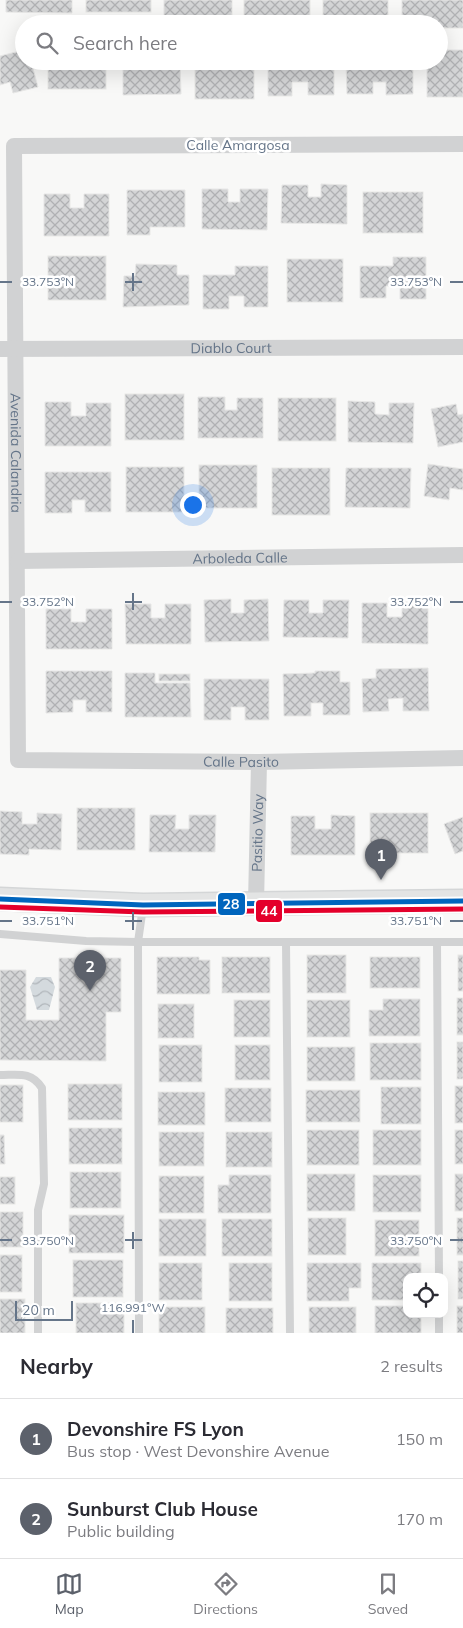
<!DOCTYPE html>
<html lang="en">
<head>
<meta charset="utf-8">
<style>
	body { margin:0; font-family:Mulish,sans-serif; background:#f2f2f3; color:#2b2b33 }
	.controls { position:absolute; right:15px; bottom:15px; display:grid; overflow:hidden; border-radius:10px; box-shadow:0 5px 20px #0002 }
	.controls button { width:45px; height:45px; display:grid; place-items:center; padding:0; border:0; border-bottom:1px solid #e1e1e2; background:#fff; color:#2b2b33; font:25px sans-serif }
	.scale { position:absolute; left:15px; bottom:12px; width:58px; box-sizing:border-box; padding-left:5px; border:2px solid #657589; border-top:0; font-size:14px; line-height:18px; white-space:nowrap; color:#657589; -webkit-text-stroke:4px #fff; paint-order:stroke }
	.you { position:absolute; left:192px; top:504px; width:18px; height:18px; margin:-12px; border:4px solid #fff; border-radius:50%; background:#1a73e8; box-shadow:0 0 0 8px #1a73e833 }
	.badge { display:grid; place-items:center; width:32px; height:32px; border-radius:50%; background:#5c616b; color:#fff; font-size:16px; font-weight:700 }
	.pin { position:absolute; translate:-50% -41px; filter:drop-shadow(0 1px 2px #0008) }
	.pin::after { content:''; position:absolute; top:26px; width:18px; height:15px; background:inherit; clip-path:polygon(0 0,100% 0,50% 100%) }
	.list { margin:0; padding:0; list-style:none }
	h2 { display:flex; justify-content:space-between; align-items:center; height:65px; margin:0; padding:0 20px; font-size:21px }
	h2 small { font-size:16px; font-weight:400; color:#7c7c81 }
	.list li { display:grid; grid-template-columns:32px 1fr auto; gap:15px; align-items:center; box-sizing:border-box; height:80px; padding:0 20px; border-top:1px solid #e1e1e2 }
	.list b { display:block; font-size:19px; white-space:nowrap }
	.list p { margin:0; font-size:16px; white-space:nowrap; color:#7c7c81 }
	.list em { font-size:16px; font-style:normal; color:#7c7c81 }
	.icon { flex:none; width:28px; height:28px; fill:none; stroke:currentColor; stroke-width:2; stroke-linecap:round; stroke-linejoin:round }
	.map { position:relative; flex:none; width:463px; height:1333px; overflow:hidden }
	.search { position:absolute; background:#fff; box-shadow:0 5px 20px #0002; left:15px; right:15px; top:15px; height:55px; display:flex; align-items:center; gap:12px; box-sizing:border-box; padding:0 18px; border-radius:28px; color:#7c7c81; font-size:19px }
	.sheet { height:225px; background:#fff }
	nav { display:flex; justify-content:space-around; align-items:center; box-sizing:border-box; height:70px; border-top:1px solid #e1e1e2; background:#fff; font-size:14px; color:#7c7c81 }
	nav a { display:grid; justify-items:center; gap:2px }
	nav .on { color:#5c616b }
	.map>svg:first-child { display:block }
</style>
</head>
<body>
<div class="map">
<svg width="463" height="1333" viewBox="0 0 463 1333">
	<defs>
		<pattern id="water-waves" width="16" height="10" patternUnits="userSpaceOnUse" patternTransform="scale(1.25)"><rect width="16" height="10" fill="#d4dade"/><path d="M0 5q4-4 8 0t8 0" fill="none" stroke="#b0b5ba"/></pattern>
		<pattern id="building-cross-hatch" width="8" height="8" patternUnits="userSpaceOnUse" patternTransform="scale(1.25)"><rect width="8" height="8" fill="#d4d5d6"/><path d="M0 0l8 8M0 8l8-8" fill="none" stroke="#b0b1b3"/></pattern>
	</defs>
	<rect width="100%" height="100%" fill="#f8f8f7"/>
	<polygon fill="url(#water-waves)" points="36,977 51,977 55,987 49,1010 37,1010 30,987"/>
	<g fill="url(#building-cross-hatch)" stroke="#e7e7e6">
		<polygon points="6,0 72,0 72,13 6,12"/>
		<rect x="86" y="0" width="65" height="12"/>
		<polygon points="164,0 232,0 232,20 164,21"/>
		<rect x="244" y="0" width="66" height="24"/>
		<rect x="323" y="0" width="65" height="21"/>
		<polygon points="402,0 463,0 463,28 439,28 439,24 402,24"/>
		<polygon points="24,50 24,61 31,61 38,87 13,93 10,82 0,85 0,56"/>
		<polygon points="439,50 463,50 463,97 427,97 427,61 439,61"/>
		<rect x="48" y="61" width="58" height="28"/>
		<polygon points="123,61 180,61 181,94 123,95"/>
		<rect x="195" y="61" width="59" height="38"/>
		<polygon points="268,61 334,61 334,95 308,95 308,82 292,82 292,96 268,96"/>
		<polygon points="346,61 413,61 413,94 386,95 386,82 373,82 373,94 347,94"/>
		<polygon points="321,184 347,185 347,224 281,223 282,185 308,185 308,197 321,197"/>
		<polygon points="202,189 228,189 228,202 240,202 240,189 268,189 267,230 202,229"/>
		<polygon points="127,190 185,190 185,227 150,227 150,235 127,235"/>
		<rect x="363" y="192" width="60" height="41"/>
		<polygon points="44,194 70,194 70,208 84,208 84,194 109,194 109,236 44,236"/>
		<rect x="48" y="256" width="58" height="44"/>
		<polygon points="393,257 426,257 426,299 400,299 400,286 386,286 386,298 360,298 360,266 393,266"/>
		<rect x="287" y="259" width="56" height="43"/>
		<polygon points="136,264 177,265 177,275 189,275 189,305 123,307 124,276 135,276"/>
		<polygon points="235,266 268,266 268,307 244,307 244,296 229,296 229,309 203,309 203,275 235,275"/>
		<rect x="125" y="394" width="59" height="46"/>
		<polygon points="198,397 225,397 225,410 237,410 237,398 263,398 263,438 198,438"/>
		<rect x="278" y="398" width="58" height="43"/>
		<polygon points="348,401 375,402 375,414 389,415 389,403 414,403 413,443 348,442"/>
		<polygon points="45,402 71,402 71,416 86,416 86,403 111,403 111,446 45,446"/>
		<polygon points="456,404 458,415 463,414 463,442 438,447 431,409"/>
		<polygon points="428,464 463,469 463,490 450,488 449,500 424,496"/>
		<rect x="199" y="465" width="58" height="43"/>
		<rect x="126" y="467" width="58" height="45"/>
		<rect x="272" y="468" width="58" height="47"/>
		<polygon points="346,468 411,468 410,508 345,507"/>
		<polygon points="45,472 111,472 111,512 85,512 85,500 72,500 72,513 45,513"/>
		<polygon points="231,599 231,613 244,613 244,600 268,599 269,641 205,642 204,600"/>
		<polygon points="284,600 309,600 309,613 323,613 323,600 349,600 348,638 283,637"/>
		<polygon points="402,602 428,603 428,644 362,643 362,603 387,603 387,617 402,617"/>
		<polygon points="125,604 151,604 151,618 165,618 165,604 191,604 191,644 126,644"/>
		<polygon points="46,609 71,609 71,622 86,622 86,609 112,609 112,649 46,649"/>
		<polygon points="428,668 429,711 403,711 403,698 388,699 389,711 363,712 362,679 376,678 376,669"/>
		<polygon points="46,671 112,671 112,712 86,712 86,700 73,700 73,712 46,713"/>
		<polygon points="315,671 340,671 340,682 350,682 350,715 323,715 323,703 311,703 311,716 284,716 283,674 315,673"/>
		<polygon points="125,673 155,673 155,683 190,683 191,717 125,717"/>
		<rect x="159" y="674" width="31" height="7"/>
		<polygon points="204,679 269,679 269,720 245,720 245,707 231,707 231,720 204,720"/>
		<rect x="77" y="808" width="58" height="42"/>
		<polygon points="0,811 22,812 22,824 37,824 37,813 62,814 61,850 29,849 29,855 0,854"/>
		<rect x="370" y="813" width="58" height="40"/>
		<polygon points="150,815 176,815 175,829 189,829 189,815 216,815 215,852 149,852"/>
		<polygon points="331,815 355,816 355,855 291,855 291,816 315,816 315,829 331,829"/>
		<polygon points="463,817 463,851 455,854 444,824"/>
		<rect x="307" y="955" width="39" height="38"/>
		<rect x="458" y="955" width="5" height="36"/>
		<polygon points="157,957 199,957 199,960 210,960 210,994 157,994"/>
		<rect x="222" y="957" width="48" height="36"/>
		<rect x="370" y="957" width="50" height="31"/>
		<polygon points="59,958 121,958 121,1012 106,1012 106,1061 0,1060 0,970 26,970 26,1020 59,1020"/>
		<rect x="457" y="998" width="6" height="37"/>
		<polygon points="383,999 420,999 420,1036 369,1036 369,1010 383,1010"/>
		<rect x="234" y="1000" width="36" height="37"/>
		<rect x="307" y="1000" width="43" height="37"/>
		<rect x="158" y="1004" width="36" height="34"/>
		<rect x="457" y="1042" width="6" height="37"/>
		<rect x="370" y="1043" width="51" height="37"/>
		<rect x="159" y="1045" width="43" height="37"/>
		<rect x="235" y="1045" width="35" height="35"/>
		<rect x="307" y="1047" width="48" height="34"/>
		<rect x="68" y="1084" width="54" height="36"/>
		<rect x="0" y="1085" width="23" height="37"/>
		<rect x="455" y="1086" width="8" height="37"/>
		<rect x="381" y="1087" width="40" height="37"/>
		<rect x="225" y="1088" width="46" height="34"/>
		<rect x="306" y="1090" width="54" height="32"/>
		<rect x="158" y="1092" width="47" height="33"/>
		<rect x="69" y="1128" width="53" height="36"/>
		<rect x="307" y="1130" width="52" height="35"/>
		<rect x="373" y="1130" width="48" height="35"/>
		<rect x="455" y="1130" width="8" height="34"/>
		<rect x="159" y="1132" width="45" height="34"/>
		<rect x="226" y="1132" width="46" height="35"/>
		<polygon points="0,1135 4,1135 5,1164 0,1164"/>
		<rect x="70" y="1172" width="51" height="36"/>
		<rect x="307" y="1174" width="48" height="37"/>
		<rect x="455" y="1174" width="8" height="37"/>
		<polygon points="229,1175 271,1175 271,1213 218,1213 218,1185 229,1185"/>
		<rect x="373" y="1175" width="48" height="37"/>
		<rect x="159" y="1176" width="45" height="37"/>
		<rect x="0" y="1177" width="15" height="27"/>
		<rect x="0" y="1212" width="23" height="35"/>
		<rect x="69" y="1215" width="55" height="38"/>
		<rect x="308" y="1218" width="38" height="37"/>
		<rect x="457" y="1218" width="6" height="37"/>
		<rect x="159" y="1219" width="47" height="37"/>
		<rect x="222" y="1219" width="50" height="37"/>
		<rect x="375" y="1220" width="44" height="36"/>
		<rect x="0" y="1255" width="22" height="37"/>
		<rect x="73" y="1260" width="50" height="37"/>
		<rect x="458" y="1261" width="5" height="38"/>
		<rect x="159" y="1263" width="43" height="37"/>
		<rect x="229" y="1263" width="43" height="38"/>
		<polygon points="307,1263 361,1263 361,1288 349,1288 349,1301 307,1301"/>
		<polygon points="372,1263 421,1263 421,1277 407,1277 407,1300 372,1300"/>
		<rect x="0" y="1299" width="25" height="34"/>
		<rect x="76" y="1303" width="48" height="30"/>
		<polygon points="375,1306 407,1306 407,1314 421,1314 421,1333 375,1333"/>
		<rect x="457" y="1306" width="6" height="27"/>
		<rect x="159" y="1307" width="46" height="26"/>
		<rect x="309" y="1307" width="47" height="26"/>
		<rect x="226" y="1308" width="47" height="25"/>
	</g>
	<g fill="none" stroke-linecap="round" stroke-linejoin="round">
		<g stroke="#d4d6d7" stroke-width="25">
			<polyline id="secondary" points="0,899 143,905 463,901"/>
		</g>
		<g stroke="#d1d2d3" stroke-width="8">
			<polyline points="0,934 86,941 138,942 463,942"/>
			<polyline points="437,942 439,1277"/>
			<polyline points="286,943 290,1333"/>
			<path d="M0,1075C18,1075 31,1071 42,1088L44,1184L38,1210V1333"/>
			<polyline points="439,1314 439,1333"/>
			<polyline points="139,1333 138,942 143,907"/>
		</g>
		<g stroke="#d1d2d3" stroke-width="16">
			<path id="s1" d="M463,144L14,146L18,760L259,762L463,758"/>
			<path id="s2" d="M0,349L463,347"/>
			<path id="s3" d="M18,561L463,555"/>
			<path id="s4" d="M256,904L259,762"/>
		</g>
		<use href="#secondary" stroke="#e3e4e4" stroke-width="22"/>
		<g stroke="#fff" stroke-width="9">
			<polyline id="bus-1" points="0,899 143,905 463,901"/>
		</g>
		<g stroke="#fff" stroke-width="9">
			<polyline id="bus-2" points="0,907 143,912 463,909"/>
		</g>
		<use href="#bus-1" stroke="#0065bd" stroke-width="5"/>
		<use href="#bus-2" stroke="#e4002b" stroke-width="5"/>
	</g>
	<path fill="none" stroke="#657589" stroke-width="2" d="M133,273V291M0,282H12M125,282H142M450,282H463M133,593V610M0,602H12M125,602H142M450,602H463M133,912V930M0,921H12M125,921H142M450,921H463M133,1232V1249M0,1240H12M125,1240H142M450,1240H463M133,1320V1333"/>
	<g text-anchor="middle" stroke-width="5" stroke-linejoin="round" paint-order="stroke">
		<g font-size="14" fill="#657589" stroke="#fff">
			<text x="238" y="150">Calle Amargosa</text>
			<text dy="5" stroke="none"><textPath href="#s2" startOffset="231">Diablo Court</textPath></text>
			<text dy="5" stroke="none"><textPath href="#s1" startOffset="756">Avenida Calandria</textPath></text>
			<text dy="5" stroke="none"><textPath href="#s3" startOffset="222">Arboleda Calle</textPath></text>
			<text dy="5" stroke="none"><textPath href="#s1" startOffset="1286">Calle Pasito</textPath></text>
			<text dy="5" stroke="none"><textPath href="#s4" startOffset="71">Pasitio Way</textPath></text>
		</g>
	</g>
	<g font-size="12" text-anchor="middle" fill="#657589" stroke="#fff" stroke-width="5" stroke-linejoin="round" paint-order="stroke">
		<text x="48" y="286">33.753°N</text>
		<text x="416" y="286">33.753°N</text>
		<text x="48" y="606">33.752°N</text>
		<text x="416" y="606">33.752°N</text>
		<text x="48" y="925">33.751°N</text>
		<text x="416" y="925">33.751°N</text>
		<text x="48" y="1245">33.750°N</text>
		<text x="416" y="1245">33.750°N</text>
		<text x="133" y="1312">116.991°W</text>
	</g>
	<g stroke="#fff" stroke-width="2">
		<rect x="217" y="892" width="29" height="24" rx="5" fill="#0065bd"/>
		<rect x="255" y="899" width="28" height="24" rx="5" fill="#e4002b"/>
	</g>
	<g font-size="14" text-anchor="middle" font-weight="bold" fill="#fff">
		<text x="231" y="909">28</text>
		<text x="269" y="916">44</text>
	</g>
</svg>
<div class="controls">
<button><svg class="icon" aria-label="locate" viewBox="0 0 24 24"><circle cx="12" cy="12" r="6"/><path d="M12 2v4M12 18v4M2 12h4M18 12h4"/></svg></button>
</div>
<div class="scale">20 m</div>
<div class="you"></div>
<div class="pin badge" style="left:381px;top:880px">1</div>
<div class="pin badge" style="left:90px;top:991px">2</div>
<div class="search"><svg class="icon" aria-label="search" viewBox="0 0 24 24"><circle cx="10" cy="10" r="6"/><path d="M15 15l6 6"/></svg>Search here</div>
</div>
<section class="sheet">
<h2>Nearby<small>2 results</small></h2>
<ul class="list">
<li><span class="badge">1</span><div><b>Devonshire FS Lyon</b><p>Bus stop · West Devonshire Avenue</p></div><em>150 m</em></li>
<li><span class="badge">2</span><div><b>Sunburst Club House</b><p>Public building</p></div><em>170 m</em></li>
</ul>
</section>
<nav>
<a class="on"><svg class="icon" aria-label="map" viewBox="0 0 24 24"><path d="M3 6l6-2 6 2 6-2v14l-6 2-6-2-6 2zM9 4v14M15 6v14"/></svg>Map</a>
<a><svg class="icon" aria-label="directions" viewBox="0 0 24 24"><path d="M12 3l9 9-9 9-9-9zM9 14v-3h6M13 9l2 2-2 2"/></svg>Directions</a>
<a><svg class="icon" aria-label="saved" viewBox="0 0 24 24"><path d="M7 4h10v16l-5-4-5 4z"/></svg>Saved</a>
</nav>
</body>
</html>
